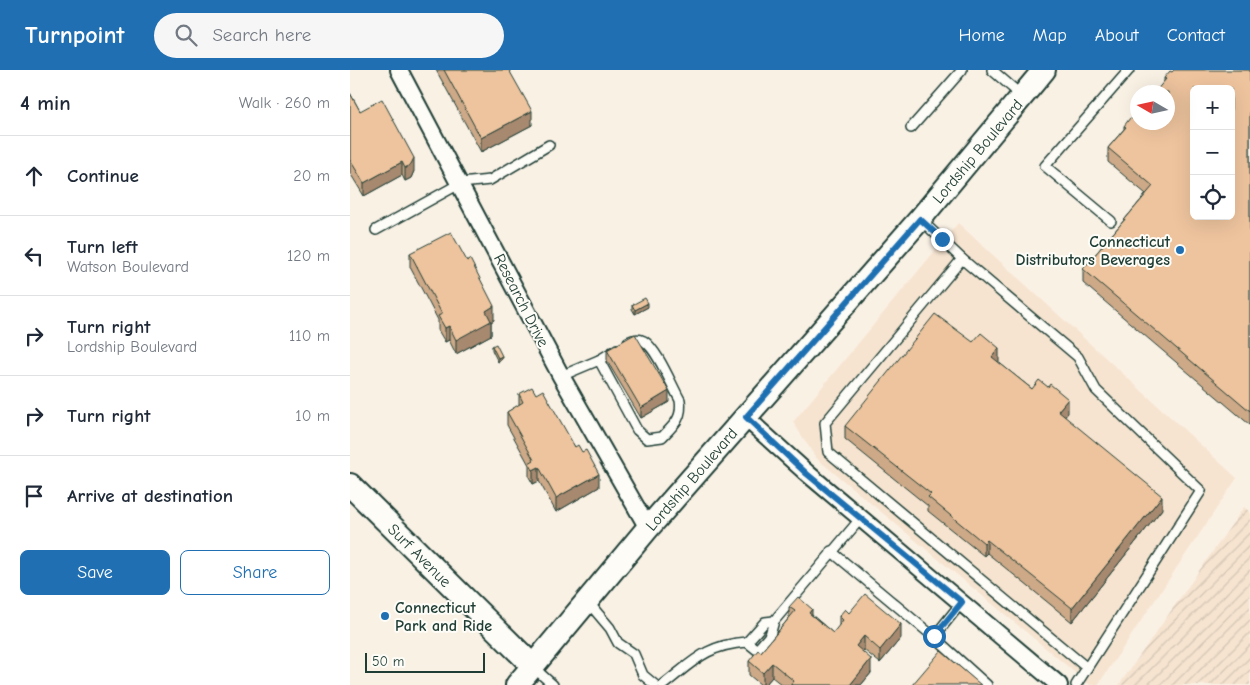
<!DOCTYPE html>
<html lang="en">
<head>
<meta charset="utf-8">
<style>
	body { margin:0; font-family:"Comic Neue",sans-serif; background:#f6f6f7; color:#1f2937 }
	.controls { position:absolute; right:15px; top:15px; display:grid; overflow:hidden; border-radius:8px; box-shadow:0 5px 20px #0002 }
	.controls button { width:45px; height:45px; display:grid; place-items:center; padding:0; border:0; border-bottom:1px solid #e0e1e3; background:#fff; color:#1f2937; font:25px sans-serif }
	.compass { position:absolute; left:780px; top:15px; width:45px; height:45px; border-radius:50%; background:#fff; box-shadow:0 5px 20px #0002; rotate:279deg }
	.scale { position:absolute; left:15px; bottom:12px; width:120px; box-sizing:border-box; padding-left:5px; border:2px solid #1f3d34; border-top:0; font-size:14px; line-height:18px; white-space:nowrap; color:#1f3d34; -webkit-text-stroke:4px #fdfcf7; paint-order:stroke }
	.stop { position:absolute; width:15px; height:15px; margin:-11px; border:4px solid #1f6fb2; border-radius:50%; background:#fff }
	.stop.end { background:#1f6fb2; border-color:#fff; box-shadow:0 1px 5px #0008 }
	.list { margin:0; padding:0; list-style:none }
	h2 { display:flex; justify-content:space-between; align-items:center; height:65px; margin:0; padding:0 20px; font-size:21px }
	h2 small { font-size:16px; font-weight:400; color:#747a83 }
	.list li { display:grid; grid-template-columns:32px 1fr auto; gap:15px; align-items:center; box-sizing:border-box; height:80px; padding:0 20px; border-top:1px solid #e0e1e3 }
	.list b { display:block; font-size:19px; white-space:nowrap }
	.list p { margin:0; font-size:16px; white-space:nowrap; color:#747a83 }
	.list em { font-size:16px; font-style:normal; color:#747a83 }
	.actions { display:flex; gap:10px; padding:15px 20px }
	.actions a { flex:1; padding:11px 0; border:1px solid #1f6fb2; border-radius:8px; text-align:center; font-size:18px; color:#1f6fb2 }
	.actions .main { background:#1f6fb2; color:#fff }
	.icon { flex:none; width:28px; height:28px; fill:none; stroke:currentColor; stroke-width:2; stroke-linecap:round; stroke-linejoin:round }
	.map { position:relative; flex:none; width:900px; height:615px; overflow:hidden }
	header { display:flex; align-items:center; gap:30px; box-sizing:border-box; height:70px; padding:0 25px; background:#1f6fb2; color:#fff }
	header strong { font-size:24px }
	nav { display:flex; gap:28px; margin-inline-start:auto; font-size:18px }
	.search { width:350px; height:45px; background:#f6f6f7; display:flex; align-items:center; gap:12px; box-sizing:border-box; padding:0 18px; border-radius:28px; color:#747a83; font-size:19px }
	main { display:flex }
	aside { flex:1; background:#fff }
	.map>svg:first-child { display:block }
</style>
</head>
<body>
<header>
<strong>Turnpoint</strong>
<div class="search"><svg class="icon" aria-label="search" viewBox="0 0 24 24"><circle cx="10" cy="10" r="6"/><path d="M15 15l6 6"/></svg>Search here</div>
<nav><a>Home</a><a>Map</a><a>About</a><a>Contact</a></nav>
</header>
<main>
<aside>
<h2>4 min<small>Walk · 260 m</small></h2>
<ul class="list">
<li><svg class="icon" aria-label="ahead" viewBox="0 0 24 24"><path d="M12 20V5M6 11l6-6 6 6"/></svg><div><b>Continue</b></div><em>20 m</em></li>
<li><svg class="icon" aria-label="left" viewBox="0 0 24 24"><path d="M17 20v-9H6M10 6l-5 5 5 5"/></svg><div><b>Turn left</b><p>Watson Boulevard</p></div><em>120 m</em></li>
<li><svg class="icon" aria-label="right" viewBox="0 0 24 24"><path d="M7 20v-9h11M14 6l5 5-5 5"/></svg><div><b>Turn right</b><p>Lordship Boulevard</p></div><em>110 m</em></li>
<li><svg class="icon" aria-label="right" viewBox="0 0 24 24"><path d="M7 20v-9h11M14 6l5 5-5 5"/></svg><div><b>Turn right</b></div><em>10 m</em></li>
<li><svg class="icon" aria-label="arrive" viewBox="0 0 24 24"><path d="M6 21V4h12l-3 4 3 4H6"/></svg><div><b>Arrive at destination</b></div></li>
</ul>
<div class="actions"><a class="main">Save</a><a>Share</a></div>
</aside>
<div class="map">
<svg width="900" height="615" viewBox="0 0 900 615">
	<defs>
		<pattern id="industrial-furrows" width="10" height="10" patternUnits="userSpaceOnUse" patternTransform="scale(1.25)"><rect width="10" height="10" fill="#f6e4d0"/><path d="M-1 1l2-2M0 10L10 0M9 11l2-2" fill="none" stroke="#d2c4b3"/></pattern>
	</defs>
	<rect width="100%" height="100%" fill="#faf1e5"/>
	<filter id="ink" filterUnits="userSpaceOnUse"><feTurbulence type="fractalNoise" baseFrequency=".02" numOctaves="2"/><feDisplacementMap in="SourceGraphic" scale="10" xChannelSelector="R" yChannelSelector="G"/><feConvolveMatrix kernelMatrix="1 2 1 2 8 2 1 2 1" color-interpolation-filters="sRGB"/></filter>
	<g filter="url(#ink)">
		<polygon fill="#f6e4d0" points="608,153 887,408 748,615 740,615 466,388 443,352"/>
		<polygon fill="url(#industrial-furrows)" points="894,437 900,442 900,615 769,615"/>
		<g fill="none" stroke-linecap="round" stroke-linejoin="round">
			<g stroke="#1f3d34" stroke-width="12">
				<g id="lane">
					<polyline points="642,0 672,26"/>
					<polyline points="561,58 612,0"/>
					<polyline points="571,150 612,189 728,287 746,320 851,421 726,615"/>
					<polyline points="761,151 695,96 779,0"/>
					<polyline points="26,160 111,113 140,110 199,75"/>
					<polyline points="612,189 475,353 478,382 737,598"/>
					<path d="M249,290L287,360L297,369L312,367C324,355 333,348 330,330C322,316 307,279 294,271C288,268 283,269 278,272"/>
					<polyline points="211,306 249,290 267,279"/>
					<polyline points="481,481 584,567 637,615"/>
					<polyline points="238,532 260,558 268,573 284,584 293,605 305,615"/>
					<polyline points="424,551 415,552 397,572 407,580 420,565 424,551 511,448"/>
					<polyline points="584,567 612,532"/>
					<polyline points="183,597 203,615"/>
					<path d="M313,615C344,591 356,575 397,572"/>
				</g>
			</g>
			<g stroke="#1f3d34" stroke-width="20">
				<g id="street">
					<polyline points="49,0 211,306 298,458"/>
					<polyline points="395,347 457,403 709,615"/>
				</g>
			</g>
			<g stroke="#1f3d34" stroke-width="26">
				<g id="secondary">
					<polyline points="0,415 183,596"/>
					<polyline points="167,615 298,458 570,149 694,0"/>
				</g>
			</g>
			<use href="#lane" stroke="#fdfcf7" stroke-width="9"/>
			<use href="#street" stroke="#fdfcf7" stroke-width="16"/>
			<use href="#secondary" stroke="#fdfcf7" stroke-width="22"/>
		</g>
		<g fill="#cda988" stroke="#1f3d34">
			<polygon points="86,0 159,0 182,55 131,82"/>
			<polygon points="900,0 900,355 733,213 733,199 796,124 758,92 758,78 774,59 774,56 788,52 814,11 814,8 822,2"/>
			<polygon points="0,23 10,41 64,101 61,108 55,111 52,105 14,126 0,103"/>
			<polygon points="60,183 144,250 141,252 141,265 106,284 99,270 95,272 88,260 88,250 60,197"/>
			<polygon points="282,235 298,237 285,244 282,239"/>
			<polygon points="142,276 152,289 148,292 142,280"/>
			<polygon points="257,280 319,332 291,348 257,291"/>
			<polygon points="648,292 682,319 718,343 714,347 812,439 722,552 637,483 634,486 578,441 578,436 495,369 495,356 649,292"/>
			<polygon points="169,324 186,324 225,377 249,417 206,442 189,411 183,414 179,407 179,395 157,355 157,342 169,335"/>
			<polygon points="439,537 462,545 483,563 489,556 489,546 499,543 551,568 530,593 514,580 512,581 521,603 511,615 432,615 422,607 415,615 411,615 399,605 399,591 411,582 439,548"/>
		</g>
		<g fill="#a7896f" stroke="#1f3d34">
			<polygon points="182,41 182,55 131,82 131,68"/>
			<polygon points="64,88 64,101 61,108 55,111 55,98"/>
			<polygon points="52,92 52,105 14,126 14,113"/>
			<polygon points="298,233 298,237 285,244 285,240"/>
			<polygon points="144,236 144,250 141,252 141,265 106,284 106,270 136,241"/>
			<polygon points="99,256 99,270 95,272 95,258"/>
			<polygon points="649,278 649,292 642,301 642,287"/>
			<polygon points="152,286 152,289 148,292 148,288"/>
			<polygon points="319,321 319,332 291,348 291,338"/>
			<polygon points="718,329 718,343 708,355 708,341"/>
			<polygon points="189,397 189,411 183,414 183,400"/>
			<polygon points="249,404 249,417 206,442 206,428"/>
			<polygon points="812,426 812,439 722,552 722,538"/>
			<polygon points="637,470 637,483 634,486 634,473"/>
			<polygon points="462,539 462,553 459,543"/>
			<polygon points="551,554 551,568 530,593 530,580"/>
			<polygon points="514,566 514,580 506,589 506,576"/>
			<polygon points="521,589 521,603 511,615 500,615"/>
			<polygon points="422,593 422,607 415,615 413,615 413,603"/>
		</g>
		<g fill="#eec49e" stroke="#1f3d34" fill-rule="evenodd">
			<polygon points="94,0 159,0 182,41 131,68"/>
			<path d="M824,0H900V341L733,199L803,116L758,78L776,57L774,56L780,48L782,49L788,41V52H818V22H805L816,9L814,8L820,1L822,2ZM844,19H881V146H844Z"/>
			<polygon points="0,23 10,41 32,29 64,88 61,94 55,98 52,92 14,113 0,90"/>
			<polygon points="101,162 117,191 120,189 144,236 136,241 141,251 106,270 99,256 95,258 88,246 92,244 60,183"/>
			<polygon points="295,228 298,233 285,240 282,235"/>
			<polygon points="585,244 623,272 631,263 649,278 642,287 682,319 689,310 698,317 700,314 718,329 708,341 812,426 722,538 637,470 634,473 578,427 581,424 495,356"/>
			<polygon points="285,264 319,321 291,338 257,280"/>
			<polygon points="146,274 152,286 148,288 142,276"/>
			<polygon points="182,317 186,324 193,320 225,377 228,375 232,382 236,380 249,404 206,428 189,397 183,400 179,393 184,390 157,342 173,332 169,324"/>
			<polygon points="515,524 551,554 530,580 514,566 506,576 521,589 500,615 441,615 444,611 422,593 413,603 399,591 408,580 411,582 445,541 439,537 448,527 462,539 459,543 483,563 493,550 489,546 495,539 499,543"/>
			<polygon points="591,581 631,615 562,615"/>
		</g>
	</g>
	<g fill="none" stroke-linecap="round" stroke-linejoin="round" filter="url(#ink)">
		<polyline stroke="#1f6fb2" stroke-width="6" points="584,566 612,532 457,404 396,347 570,149 592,169"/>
	</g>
	<g fill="#1f6fb2" stroke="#fdfcf7" stroke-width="2">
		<circle cx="830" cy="180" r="5"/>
		<circle cx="35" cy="546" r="5"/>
	</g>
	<g text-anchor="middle" stroke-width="4" stroke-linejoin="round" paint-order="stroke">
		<g font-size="16" fill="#1f3d34" stroke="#fdfcf7">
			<text transform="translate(627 81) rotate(-50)" y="6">Lordship Boulevard</text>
			<text transform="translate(172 230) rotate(63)" y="6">Research Drive</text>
			<text transform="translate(341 409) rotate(-49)" y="6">Lordship Boulevard</text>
			<text transform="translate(70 485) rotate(45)" y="6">Surf Avenue</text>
		</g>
		<g font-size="16" font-weight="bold" fill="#1f3d34" stroke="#fdfcf7" text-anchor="end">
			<text x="820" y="177">Connecticut<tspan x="820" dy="18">Distributors Beverages</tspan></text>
			<text x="45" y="543" text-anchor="start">Connecticut<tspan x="45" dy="18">Park and Ride</tspan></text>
		</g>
	</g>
</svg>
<div class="controls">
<button>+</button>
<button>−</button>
<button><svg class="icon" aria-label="locate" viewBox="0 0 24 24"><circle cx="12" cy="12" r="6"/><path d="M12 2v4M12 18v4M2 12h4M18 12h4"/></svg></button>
</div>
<svg class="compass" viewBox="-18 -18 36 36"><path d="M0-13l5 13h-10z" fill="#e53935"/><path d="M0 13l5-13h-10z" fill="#747a83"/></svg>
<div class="scale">50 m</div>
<div class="stop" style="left:584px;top:566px"></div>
<div class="stop end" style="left:592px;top:169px"></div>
</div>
</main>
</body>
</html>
